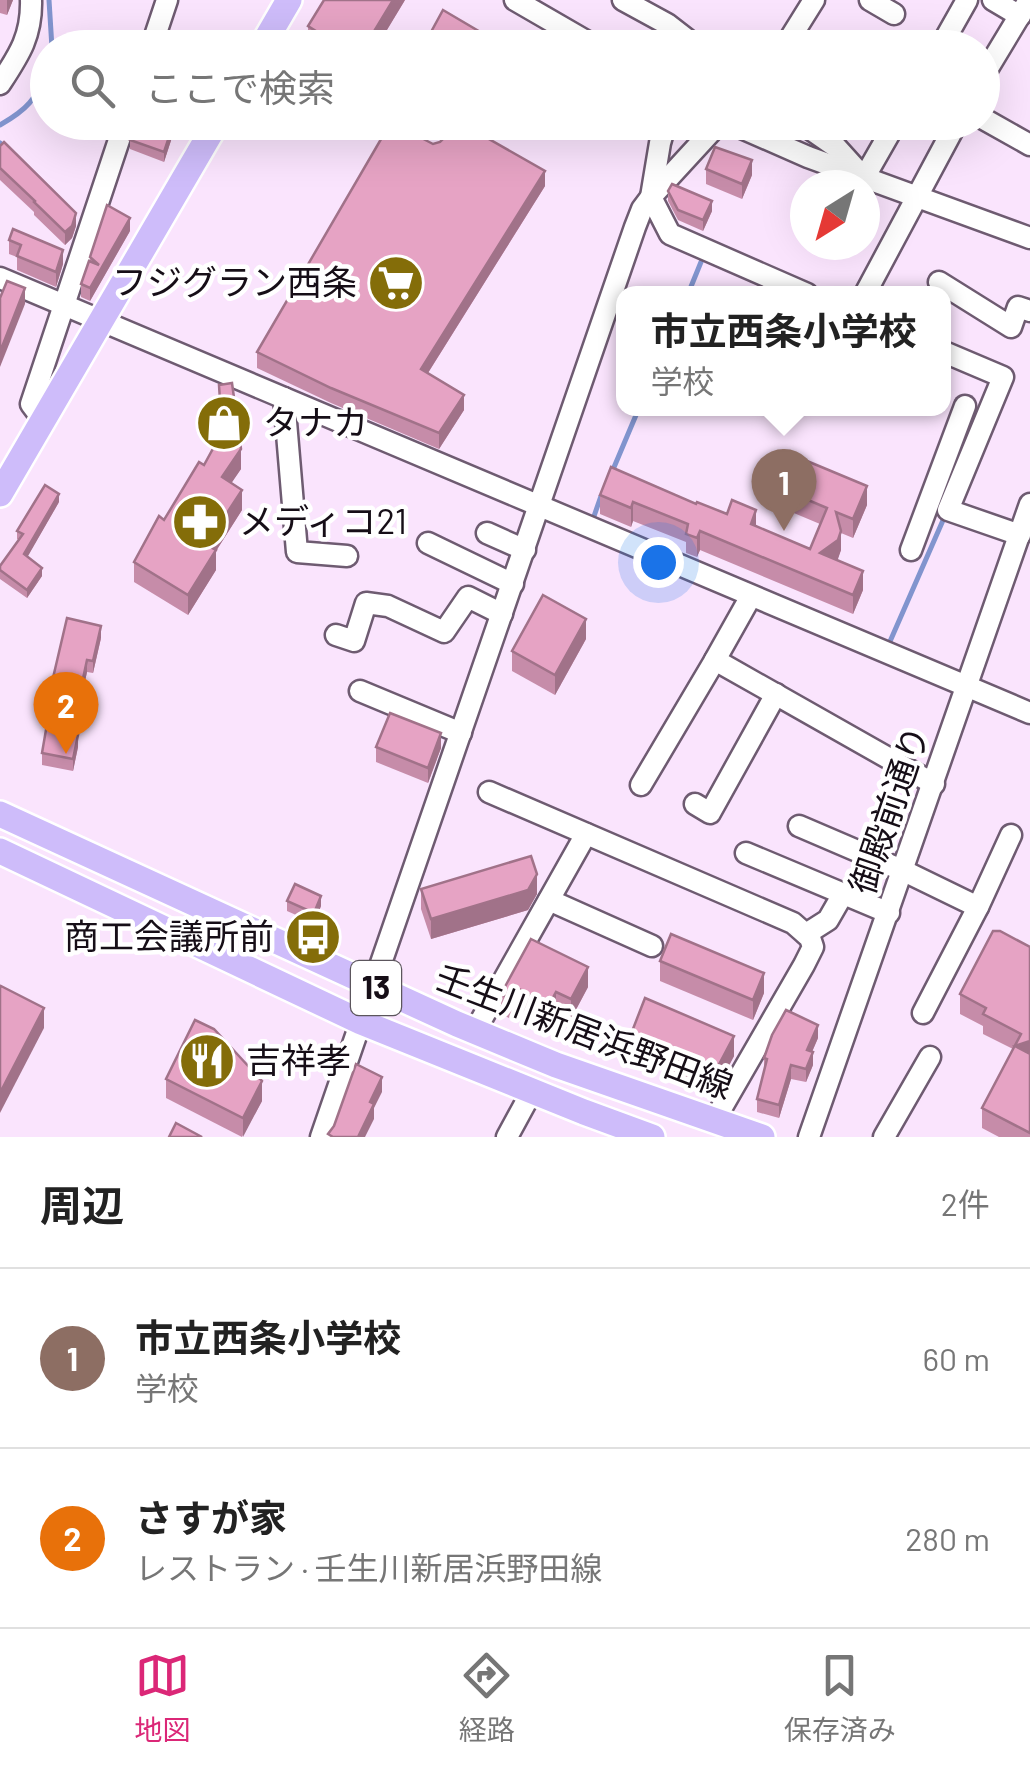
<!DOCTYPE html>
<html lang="ja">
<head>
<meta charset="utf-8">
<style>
	body { margin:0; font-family:Barlow,"Noto Sans JP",sans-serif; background:#f2f2f2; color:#222 }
	.compass { position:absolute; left:790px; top:170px; width:90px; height:90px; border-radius:50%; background:#fff; box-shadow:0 10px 40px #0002; rotate:217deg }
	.you { position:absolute; left:658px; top:562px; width:35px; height:35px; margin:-25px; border:8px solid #fff; border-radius:50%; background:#1a73e8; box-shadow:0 0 0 15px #1a73e833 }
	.badge { display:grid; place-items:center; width:65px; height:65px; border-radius:50%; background:#db2777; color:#fff; font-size:32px; font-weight:700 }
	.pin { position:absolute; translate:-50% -82px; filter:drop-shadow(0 2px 5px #0008) }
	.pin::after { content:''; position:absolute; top:52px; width:35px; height:30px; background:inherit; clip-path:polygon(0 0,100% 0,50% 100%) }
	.popup { position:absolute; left:616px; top:286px; width:335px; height:130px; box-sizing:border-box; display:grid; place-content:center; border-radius:20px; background:#fff; filter:drop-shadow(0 2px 8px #0005); font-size:32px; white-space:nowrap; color:#767676 }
	.popup b { font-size:38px; color:#222 }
	.popup::after { content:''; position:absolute; left:50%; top:100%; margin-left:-20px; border:20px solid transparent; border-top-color:#fff }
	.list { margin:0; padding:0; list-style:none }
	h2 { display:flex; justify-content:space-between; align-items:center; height:130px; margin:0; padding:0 40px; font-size:42px }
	h2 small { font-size:32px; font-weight:400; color:#767676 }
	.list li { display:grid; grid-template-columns:65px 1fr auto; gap:30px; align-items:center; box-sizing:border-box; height:180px; padding:0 40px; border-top:2px solid #e0e0e0 }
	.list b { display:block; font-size:38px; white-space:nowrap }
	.list p { margin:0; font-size:32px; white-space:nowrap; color:#767676 }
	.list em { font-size:32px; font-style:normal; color:#767676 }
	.icon { flex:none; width:55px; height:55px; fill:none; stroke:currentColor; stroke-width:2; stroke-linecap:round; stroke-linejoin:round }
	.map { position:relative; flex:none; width:1030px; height:1137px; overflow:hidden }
	.search { position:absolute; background:#fff; box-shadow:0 10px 40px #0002; left:30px; right:30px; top:30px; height:110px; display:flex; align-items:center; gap:25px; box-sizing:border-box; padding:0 35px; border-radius:55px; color:#767676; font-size:38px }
	.sheet { height:490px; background:#fff }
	nav { display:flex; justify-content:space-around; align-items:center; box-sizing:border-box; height:140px; border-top:2px solid #e0e0e0; background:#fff; font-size:28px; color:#767676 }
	nav a { display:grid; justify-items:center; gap:5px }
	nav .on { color:#db2777 }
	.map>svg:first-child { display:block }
</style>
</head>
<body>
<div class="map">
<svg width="1030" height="1137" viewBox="0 0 1030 1137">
	<rect width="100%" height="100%" fill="#fae4fd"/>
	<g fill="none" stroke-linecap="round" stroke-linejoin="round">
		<g stroke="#8194ce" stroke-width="5">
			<polyline points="49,0 52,48"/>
			<path d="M0,125C28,109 35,100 48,70"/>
			<polyline points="0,143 6,148 0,154"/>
			<polyline points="688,294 701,262"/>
			<polyline points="612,472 639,408"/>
			<polyline points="592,522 601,496"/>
			<polyline points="888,646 944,518"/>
		</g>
		<g stroke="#6e5b71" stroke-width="25">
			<g id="minor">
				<polyline points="515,0 598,48"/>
				<polyline points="623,0 667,24 698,48"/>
				<polyline points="870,0 894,14"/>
				<polyline points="993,0 1020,16"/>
				<polyline points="151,48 167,0"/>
				<polyline points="784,48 814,0"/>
				<polyline points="940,48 967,0"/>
				<polyline points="982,78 1029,0"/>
				<path d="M0,84C19,55 32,36 31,0"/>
				<polyline points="982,118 1030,145"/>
				<polyline points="666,122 660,143 651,197 670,234 807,294"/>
				<polyline points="728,122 808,157 1030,238"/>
				<polyline points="800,122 836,147 864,178 896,122"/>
				<polyline points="0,278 1030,713"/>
				<polyline points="939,282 1011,327 1018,307 1030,311"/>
				<polyline points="865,294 957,122"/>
				<polyline points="944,352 1003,377 948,510 1020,535"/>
				<polyline points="284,398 297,552 347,556"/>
				<polyline points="43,420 31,404 125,122"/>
				<polyline points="487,533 525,550"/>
				<polyline points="428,543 513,584"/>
				<polyline points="911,550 965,406"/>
				<polyline points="751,596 715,660 934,784"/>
				<polyline points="336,635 354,641 366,603 388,606 444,632 468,597 502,614"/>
				<polyline points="360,691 461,733"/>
				<polyline points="641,785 715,660"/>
				<polyline points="489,792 793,923 810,938 813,947 804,965 714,1121"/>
				<polyline points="695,804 710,813 776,694"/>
				<polyline points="799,826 904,871 978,907"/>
				<polyline points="746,853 889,913"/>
				<polyline points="549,900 652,946"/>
				<polyline points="806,934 828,920 843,894"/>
				<polyline points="923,1013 978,907 1011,835"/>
				<polyline points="475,1031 586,834"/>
				<polyline points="321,1137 635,227 642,209 651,197 720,122"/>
				<polyline points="507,1137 532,1091"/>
				<polyline points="809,1137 1030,504"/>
				<polyline points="884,1137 930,1057"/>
			</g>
		</g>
		<g stroke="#fff" stroke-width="30">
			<g id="major">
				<polyline points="261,48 289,0"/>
				<polyline points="0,494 217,122"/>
				<polyline points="0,814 457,1024 556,1065 762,1137"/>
				<polyline points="0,851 361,1022 584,1112 652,1137"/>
			</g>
		</g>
		<use href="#minor" stroke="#fff" stroke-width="20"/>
		<use href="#major" stroke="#cebcfa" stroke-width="25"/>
	</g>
	<g fill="#c68ca9">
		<polygon points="0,0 13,0 7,15 0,13"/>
		<polygon points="405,0 376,48 311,48 308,46 308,26"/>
		<polygon points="431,32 487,48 431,48"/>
		<polygon points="152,122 177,122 164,162 130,149 130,140 150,128"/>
		<polygon points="422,122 459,122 545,186 428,373 464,410 439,449 331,403 257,368 257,352 433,144 440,142 445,137 442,134"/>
		<polygon points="0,146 76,226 72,238 65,245 34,215 34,212 0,180"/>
		<polygon points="706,169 752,175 742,199 706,184"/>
		<polygon points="668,191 712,211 703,231 678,220 668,201"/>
		<polygon points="130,231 90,301 81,297 81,284 90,262 90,257"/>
		<polygon points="9,240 63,264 56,287 17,270 17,257 9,254"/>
		<polygon points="219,385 241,469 231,483 242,510 216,551 216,570 188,615 134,582 134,562 204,465 221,435"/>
		<polygon points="768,470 867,505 853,538 841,533 841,550 837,560 863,590 853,614 700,550 697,557 686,553 686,542 633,521 631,527 600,514 600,495 696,504 810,549 820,524 770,503"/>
		<polygon points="59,502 27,557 42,576 27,598 0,579 0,566 19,540 17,539 17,531"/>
		<polygon points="101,638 93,673 87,672 77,716 77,734 78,747 73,771 42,765 42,753 50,707 49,707 49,695"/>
		<polygon points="586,639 555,695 512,671 512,651"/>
		<polygon points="376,747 441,748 428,783 376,762"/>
		<polygon points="421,889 537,894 528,910 431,939 421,909"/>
		<polygon points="287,901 321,906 314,923 287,911"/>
		<polygon points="531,939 588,987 571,1019 556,1011 549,1025 519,1009 513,1020 501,1014 501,994"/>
		<polygon points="1030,947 1030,1137 999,1137 982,1128 982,1108 1013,1049 983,1034 983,1026 960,1014 960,994"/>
		<polygon points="660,961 764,993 753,1020 660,981"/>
		<polygon points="631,1034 734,1056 716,1090 631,1054"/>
		<polygon points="818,1038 812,1052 813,1065 806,1082 791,1079 779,1118 757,1112 757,1099 764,1071 764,1058"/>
		<polygon points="166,1079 262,1101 242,1137 166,1098"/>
	</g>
	<g fill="#a17289">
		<polygon points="7,0 13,0 7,15"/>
		<polygon points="393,0 405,0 376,48 364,48"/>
		<polygon points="487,36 487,48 480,48"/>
		<polygon points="174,122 177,122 164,162 164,152"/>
		<polygon points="752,160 752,175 742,199 742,184"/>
		<polygon points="545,171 545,186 421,384 421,369"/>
		<polygon points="712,201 712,211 703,231 703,220"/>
		<polygon points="76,213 76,226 72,238 65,245 65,232"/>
		<polygon points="130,218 130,231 90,301 90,288"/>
		<polygon points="63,250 63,264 56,287 56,272"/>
		<polygon points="25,288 25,304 0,367 0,352"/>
		<polygon points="464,395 464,410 439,449 439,433"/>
		<polygon points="241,449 241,469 222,497 222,477"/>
		<polygon points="867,486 867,505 853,538 853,519"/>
		<polygon points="242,490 242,510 216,551 216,570 188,615 188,595 206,545"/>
		<polygon points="59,494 59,502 24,563 24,554"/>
		<polygon points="633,502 633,521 631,527 631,508"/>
		<polygon points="756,510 756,530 751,524"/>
		<polygon points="700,531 700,550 697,557 697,538"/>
		<polygon points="841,531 841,550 838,559 820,572 820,553"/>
		<polygon points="42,568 42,576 27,598 27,590"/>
		<polygon points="863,571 863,590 853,614 853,595"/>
		<polygon points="586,619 586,639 555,695 555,675"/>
		<polygon points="101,626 101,638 93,673 93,661"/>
		<polygon points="87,660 87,672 75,728 75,716"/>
		<polygon points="441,733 441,748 428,783 428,768"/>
		<polygon points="78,735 78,747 73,771 73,759"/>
		<polygon points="537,874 537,894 528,910 431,939 431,919"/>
		<polygon points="321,896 321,906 314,923 314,913"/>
		<polygon points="588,967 588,987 571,1019 571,999"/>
		<polygon points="764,973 764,993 753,1020 753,1000"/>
		<polygon points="519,989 519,1009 513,1020 513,1000"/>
		<polygon points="556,992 556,1011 549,1025 549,1005"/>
		<polygon points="44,1008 44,1028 0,1113 0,1093"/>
		<polygon points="818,1025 818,1038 807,1063 807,1050"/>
		<polygon points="734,1036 734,1056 716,1090 716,1070"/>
		<polygon points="1030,1041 1030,1060 1015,1046"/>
		<polygon points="813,1052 813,1065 806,1082 806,1069"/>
		<polygon points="791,1065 791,1079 779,1118 779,1105"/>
		<polygon points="382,1077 382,1092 374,1108 374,1119 365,1137 358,1137 370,1102"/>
		<polygon points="262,1081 262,1101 243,1137 243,1118"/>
	</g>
	<g fill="#e6a3c4" stroke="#a17289" stroke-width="2.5">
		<polygon points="324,0 393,0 364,48 343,48 308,26"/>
		<polygon points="443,10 487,36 480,48 456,48 431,32"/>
		<polygon points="136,122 150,128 152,122 174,122 164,152 130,140"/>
		<polygon points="391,122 433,144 440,142 446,136 445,122 459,122 545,171 421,369 464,395 439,433 331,388 257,352"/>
		<polygon points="4,142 76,213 72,226 65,232 34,202 35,201 0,168 0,146"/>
		<polygon points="715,147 752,160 742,184 706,169"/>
		<polygon points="672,184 712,201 703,220 678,210 668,191"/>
		<polygon points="107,205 130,218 90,288 81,284 89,261 99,265 90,257"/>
		<polygon points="13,229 63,250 56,272 17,256 21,245 9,240"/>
		<polygon points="7,281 25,288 0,352 0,298"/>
		<polygon points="232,383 241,449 222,477 242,490 206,545 216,550 188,595 134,562 159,516 164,520 199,462 204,465 222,432 219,385"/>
		<polygon points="783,451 867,486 853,519 836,512 841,531 838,540 820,553 863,571 853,595 700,531 697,538 686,534 688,524 633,502 631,508 600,495 611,467 696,504 697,502 727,514 732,500 756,510 751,524 810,549 827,508 770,484 774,472 768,470 775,453 781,456"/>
		<polygon points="45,485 59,494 24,554 42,568 27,590 0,570 0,566 23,534 17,531"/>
		<polygon points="543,595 586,619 555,675 512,651"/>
		<polygon points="67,618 101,626 93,661 87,660 75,716 78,717 74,734 78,735 73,759 42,753 52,695 49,695"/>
		<polygon points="390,713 441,733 428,768 376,747"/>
		<polygon points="531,856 537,874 528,890 431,919 421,889"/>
		<polygon points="295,884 321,896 314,913 287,901"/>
		<polygon points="993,931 1000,931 1030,947 1030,1041 1015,1046 1030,1054 1030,1133 982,1108 1021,1034 983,1014 986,1008 960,994"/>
		<polygon points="671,934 764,973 753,1000 660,961"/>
		<polygon points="531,939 588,967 571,999 556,992 549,1005 519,989 513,1000 501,994"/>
		<polygon points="1,986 44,1008 0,1093 0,988"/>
		<polygon points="645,998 734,1036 716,1070 631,1034"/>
		<polygon points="786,1010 818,1025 807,1050 813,1052 806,1069 791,1065 779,1105 757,1099 767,1059 764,1058 772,1035"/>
		<polygon points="195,1020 214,1029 262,1081 243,1118 166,1079"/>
		<polygon points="356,1064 382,1077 370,1102 374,1104 358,1137 333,1137 328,1134 334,1126"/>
		<polygon points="176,1123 202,1137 169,1137"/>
	</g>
	<defs>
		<g id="supermarket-disc" transform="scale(2.875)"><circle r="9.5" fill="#846d09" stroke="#fff"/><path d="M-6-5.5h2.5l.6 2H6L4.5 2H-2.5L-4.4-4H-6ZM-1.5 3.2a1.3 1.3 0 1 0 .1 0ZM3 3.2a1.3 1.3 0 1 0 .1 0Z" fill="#fff"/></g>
		<g id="shop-disc" transform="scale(2.875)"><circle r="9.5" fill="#846d09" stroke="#fff"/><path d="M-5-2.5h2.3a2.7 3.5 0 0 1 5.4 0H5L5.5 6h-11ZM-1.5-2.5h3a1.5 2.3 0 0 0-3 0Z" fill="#fff"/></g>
		<g id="pharmacy-disc" transform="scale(2.875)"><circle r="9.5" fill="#846d09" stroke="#fff"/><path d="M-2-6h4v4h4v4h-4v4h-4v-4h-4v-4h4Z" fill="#fff"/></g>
		<g id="bus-disc" transform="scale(2.875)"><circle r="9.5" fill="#846d09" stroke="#fff"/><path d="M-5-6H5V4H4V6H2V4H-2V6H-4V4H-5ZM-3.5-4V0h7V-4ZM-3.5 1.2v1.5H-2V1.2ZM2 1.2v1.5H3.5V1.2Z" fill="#fff"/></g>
		<g id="restaurant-disc" transform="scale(2.875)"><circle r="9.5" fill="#846d09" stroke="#fff"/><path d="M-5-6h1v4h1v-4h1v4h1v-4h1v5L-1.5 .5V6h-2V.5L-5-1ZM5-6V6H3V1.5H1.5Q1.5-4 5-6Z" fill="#fff"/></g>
	</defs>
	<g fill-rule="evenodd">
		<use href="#supermarket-disc" x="396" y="283"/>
		<use href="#shop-disc" x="224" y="423"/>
		<use href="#pharmacy-disc" x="200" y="522"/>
		<use href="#bus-disc" x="313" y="937"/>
		<use href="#restaurant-disc" x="207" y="1061"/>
	</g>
	<g text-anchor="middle" stroke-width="9" stroke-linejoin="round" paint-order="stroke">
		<rect fill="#fff" stroke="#5c565d" stroke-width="2.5" x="351" y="961" width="50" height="54" rx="8"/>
		<g font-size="32" font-weight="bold" fill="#160e17">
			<text x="376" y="999">13</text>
		</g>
		<g font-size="35" fill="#160e17" stroke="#fff" text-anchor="start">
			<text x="357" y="295" text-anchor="end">フジグラン西条</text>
			<text x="263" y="435">タナカ</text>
			<text x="239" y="534">メディコ21</text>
			<text x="274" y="949" text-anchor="end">商工会議所前</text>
			<text x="246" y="1073">吉祥孝</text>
		</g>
		<g font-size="35" fill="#160e17" stroke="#fff">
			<text transform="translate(890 810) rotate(-71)" y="12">御殿前通り</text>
			<text transform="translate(584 1032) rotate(21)" y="12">壬生川新居浜野田線</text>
		</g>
	</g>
</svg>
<svg class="compass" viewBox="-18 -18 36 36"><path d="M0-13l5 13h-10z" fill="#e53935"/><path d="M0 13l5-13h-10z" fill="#767676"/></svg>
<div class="you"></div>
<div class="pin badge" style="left:784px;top:531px;background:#8d6e63">1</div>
<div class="popup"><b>市立西条小学校</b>学校</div>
<div class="pin badge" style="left:66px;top:754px;background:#e8710a">2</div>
<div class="search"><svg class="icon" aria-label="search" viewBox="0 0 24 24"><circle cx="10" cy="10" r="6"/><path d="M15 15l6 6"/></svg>ここで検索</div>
</div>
<section class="sheet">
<h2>周辺<small>2件</small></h2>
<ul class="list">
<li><span class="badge" style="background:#8d6e63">1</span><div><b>市立西条小学校</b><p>学校</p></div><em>60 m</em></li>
<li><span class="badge" style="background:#e8710a">2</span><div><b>さすが家</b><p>レストラン · 壬生川新居浜野田線</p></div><em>280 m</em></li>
</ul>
</section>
<nav>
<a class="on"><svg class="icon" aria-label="map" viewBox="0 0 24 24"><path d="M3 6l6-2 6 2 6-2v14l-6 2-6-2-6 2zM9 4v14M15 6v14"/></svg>地図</a>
<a><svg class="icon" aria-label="directions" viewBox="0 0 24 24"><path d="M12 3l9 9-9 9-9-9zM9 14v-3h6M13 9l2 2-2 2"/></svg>経路</a>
<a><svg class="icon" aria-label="saved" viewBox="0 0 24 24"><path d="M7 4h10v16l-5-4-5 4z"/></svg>保存済み</a>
</nav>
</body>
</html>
